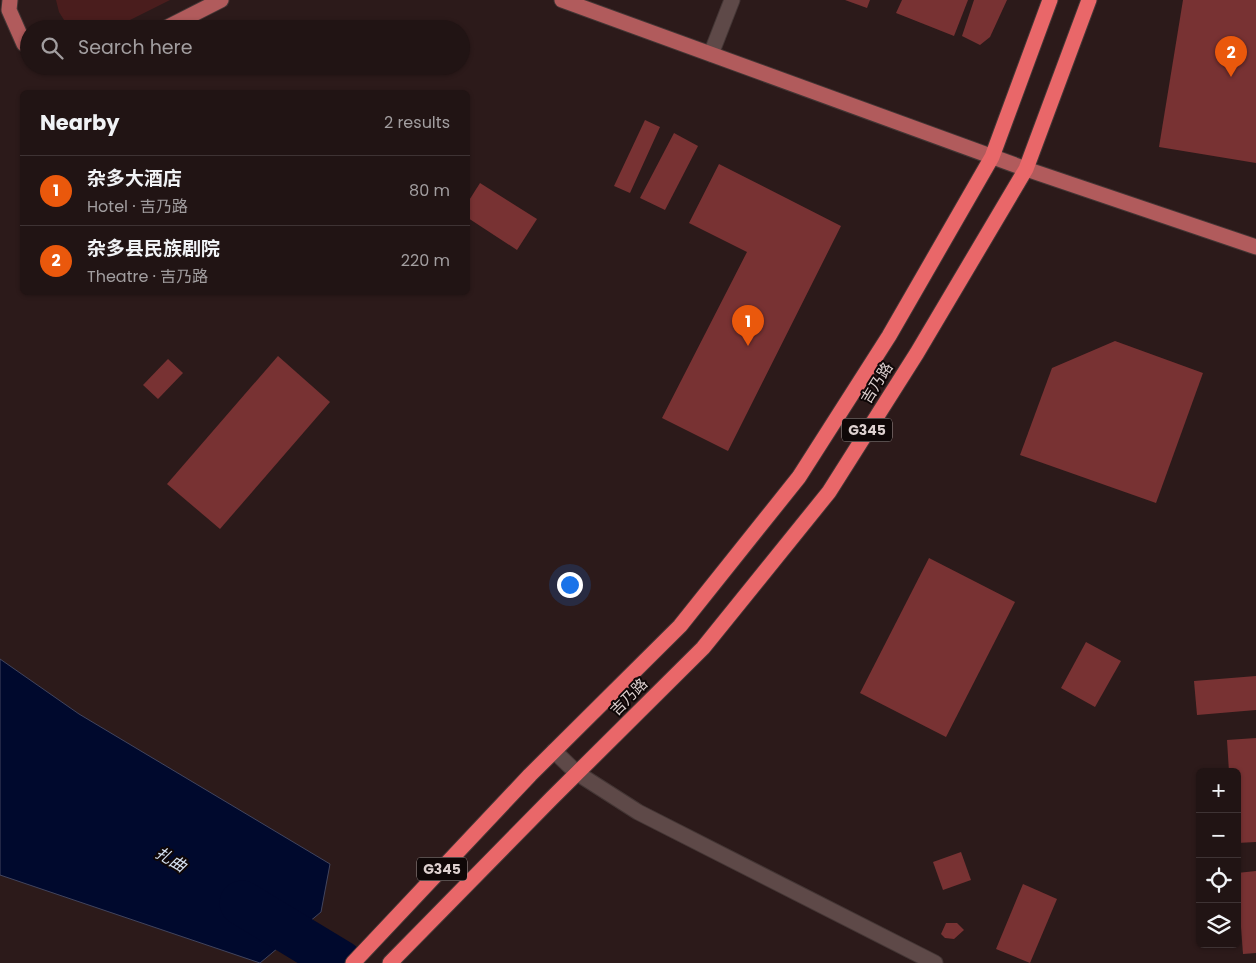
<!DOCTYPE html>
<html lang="en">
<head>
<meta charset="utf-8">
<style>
	body { margin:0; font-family:Poppins,"Noto Sans SC",sans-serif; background:#2d2122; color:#f1f3f6 }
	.controls { position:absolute; right:15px; bottom:15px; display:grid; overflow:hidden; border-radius:8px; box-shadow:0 1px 4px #0004 }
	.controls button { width:45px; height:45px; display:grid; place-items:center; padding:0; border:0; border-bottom:1px solid #3e3334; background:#211414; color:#f1f3f6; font:25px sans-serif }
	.you { position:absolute; left:569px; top:584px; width:18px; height:18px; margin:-12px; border:4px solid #fff; border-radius:50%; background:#1a73e8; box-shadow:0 0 0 8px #1a73e833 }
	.badge { display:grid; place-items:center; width:32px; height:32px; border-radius:50%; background:#ea580c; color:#fff; font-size:16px; font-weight:700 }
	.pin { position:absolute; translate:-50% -41px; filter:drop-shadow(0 1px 2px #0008) }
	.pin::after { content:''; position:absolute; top:26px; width:18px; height:15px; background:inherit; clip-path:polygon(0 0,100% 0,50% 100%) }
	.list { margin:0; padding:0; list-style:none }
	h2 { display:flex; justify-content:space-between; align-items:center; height:65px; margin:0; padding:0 20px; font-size:21px }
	h2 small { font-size:16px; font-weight:400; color:#a29ea0 }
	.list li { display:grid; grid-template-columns:32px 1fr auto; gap:15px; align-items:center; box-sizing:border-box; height:70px; padding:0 20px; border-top:1px solid #3e3334 }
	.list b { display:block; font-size:19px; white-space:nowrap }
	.list p { margin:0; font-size:16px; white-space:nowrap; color:#a29ea0 }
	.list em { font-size:16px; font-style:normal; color:#a29ea0 }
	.icon { flex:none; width:28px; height:28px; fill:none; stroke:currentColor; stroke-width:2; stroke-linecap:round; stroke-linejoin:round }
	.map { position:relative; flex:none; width:1256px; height:963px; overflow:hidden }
	.search { position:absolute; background:#211414; box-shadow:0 1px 4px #0004; left:20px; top:20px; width:450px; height:55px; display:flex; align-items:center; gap:12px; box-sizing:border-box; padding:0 18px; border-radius:28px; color:#a29ea0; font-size:19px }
	.panel { position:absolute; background:#211414; box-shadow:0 1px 4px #0004; left:20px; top:90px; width:450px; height:205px; border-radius:8px }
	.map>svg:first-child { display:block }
</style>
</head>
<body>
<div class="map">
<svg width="1256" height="963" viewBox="0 0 1256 963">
	<rect width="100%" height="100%" fill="#2c1a1a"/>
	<polygon fill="#4a1d1d" points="56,0 170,0 112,29 74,29 64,20 59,12"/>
	<polygon fill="#00092d" stroke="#42455e" points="0,659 79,714 330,864 321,912 260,963 0,875"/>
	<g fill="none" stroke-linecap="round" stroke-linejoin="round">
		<polyline stroke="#00092d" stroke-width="45" points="242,903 341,963"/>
	</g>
	<g fill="#783233">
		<polygon points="845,0 870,0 867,8"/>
		<polygon points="902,0 968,0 954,36 896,13"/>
		<polygon points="974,0 1007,0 990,37 980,45 962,36"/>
		<polygon points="1183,0 1256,0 1256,163 1159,147"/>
		<polygon points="645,120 660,127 630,193 614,186"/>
		<polygon points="674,133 698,146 665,210 640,198"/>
		<polygon points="719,164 841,226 728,451 662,418 747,252 689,223"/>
		<polygon points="480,183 537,219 517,250 468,218 468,202"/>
		<polygon points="1115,341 1203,373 1156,503 1020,455 1052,368"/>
		<polygon points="278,356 330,402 220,529 167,484"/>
		<polygon points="168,359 183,373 158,399 143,385"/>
		<polygon points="929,558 1015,602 946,737 860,693"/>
		<polygon points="1086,642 1121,661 1095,707 1061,688"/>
		<polygon points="1256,676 1256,710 1197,715 1194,681"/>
		<polygon points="1256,738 1256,842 1237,843 1237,772 1229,772 1227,740"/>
		<polygon points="961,852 971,880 943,890 933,862"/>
		<polygon points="1256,871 1256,953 1243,954 1237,873"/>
		<polygon points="1023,884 1057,899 1030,963 996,949"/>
		<polygon points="946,923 957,923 964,930 954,939 945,938 941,934"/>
	</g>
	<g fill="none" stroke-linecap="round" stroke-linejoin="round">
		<g stroke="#443635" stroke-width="17">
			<g id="minor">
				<polyline points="711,54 732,0"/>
				<polyline points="554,751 577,773 638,812 935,963"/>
			</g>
		</g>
		<g stroke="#443635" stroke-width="17">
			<g id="major">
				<polyline points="10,0 9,10 24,44 29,46"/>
				<polyline points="562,0 1026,169 1256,247"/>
				<polyline points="164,29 221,0"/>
			</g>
		</g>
		<g stroke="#443635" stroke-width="17">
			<g id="highway">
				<polyline points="353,963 530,775 680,626 799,477 889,336 992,157 1050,0"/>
				<polyline points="390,963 552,798 703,648 829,492 917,353 1026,169 1089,0"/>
			</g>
		</g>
		<use href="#minor" stroke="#5e4948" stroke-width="15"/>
		<use href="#major" stroke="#b15b5c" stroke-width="15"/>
		<use href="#highway" stroke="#e96769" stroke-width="15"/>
	</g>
	<g text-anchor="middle" stroke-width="4" stroke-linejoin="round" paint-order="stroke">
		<g fill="#0f0707" stroke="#9f9493" stroke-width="1">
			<rect x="842" y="418.5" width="50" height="23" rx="4"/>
			<rect x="417" y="857.5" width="50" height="23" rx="4"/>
		</g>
		<g font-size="14" font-weight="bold" fill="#ddd0cf">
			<text x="867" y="435">G345</text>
			<text x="442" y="874">G345</text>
		</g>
		<g font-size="15" fill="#ddd0cf" stroke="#0f0707">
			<text transform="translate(877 383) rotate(-58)" y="5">吉乃路</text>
			<text transform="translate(629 697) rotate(-45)" y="5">吉乃路</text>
		</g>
		<g font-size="16" font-style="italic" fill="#d9e4f4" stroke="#0f0707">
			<text transform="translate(171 859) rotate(31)" y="6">扎曲</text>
		</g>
	</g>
</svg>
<div class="controls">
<button>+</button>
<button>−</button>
<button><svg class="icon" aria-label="locate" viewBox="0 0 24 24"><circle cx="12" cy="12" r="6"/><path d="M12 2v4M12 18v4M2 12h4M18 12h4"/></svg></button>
<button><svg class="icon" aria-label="layers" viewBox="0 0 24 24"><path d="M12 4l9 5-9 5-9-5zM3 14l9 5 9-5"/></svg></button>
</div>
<div class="you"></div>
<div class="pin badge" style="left:748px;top:346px">1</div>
<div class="pin badge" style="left:1231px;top:77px">2</div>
<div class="search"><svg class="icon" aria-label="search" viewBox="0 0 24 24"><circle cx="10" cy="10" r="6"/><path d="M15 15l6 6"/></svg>Search here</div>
<section class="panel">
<h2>Nearby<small>2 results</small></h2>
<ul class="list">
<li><span class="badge">1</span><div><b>杂多大酒店</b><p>Hotel · 吉乃路</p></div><em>80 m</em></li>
<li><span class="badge">2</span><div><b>杂多县民族剧院</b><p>Theatre · 吉乃路</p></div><em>220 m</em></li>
</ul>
</section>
</div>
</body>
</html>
